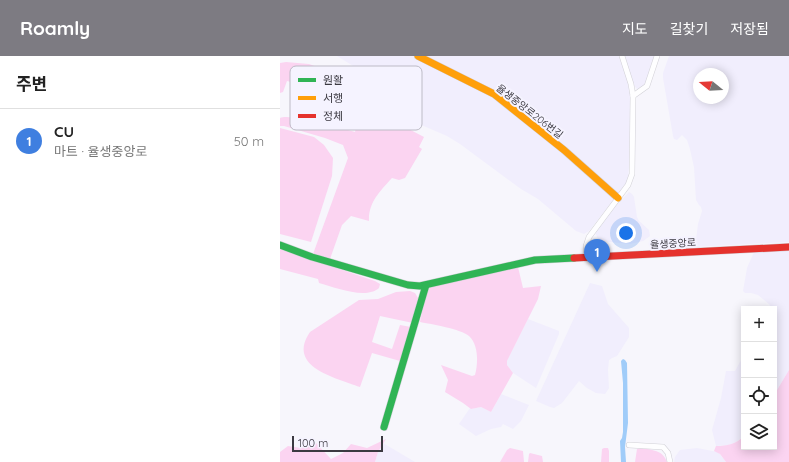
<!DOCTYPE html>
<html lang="ko">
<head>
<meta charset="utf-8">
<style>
	body { margin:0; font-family:Quicksand,"Noto Sans KR",sans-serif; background:#f2f2f2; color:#222 }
	.controls { position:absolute; right:12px; bottom:12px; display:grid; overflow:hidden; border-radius:0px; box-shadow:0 2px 10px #0003 }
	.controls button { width:36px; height:36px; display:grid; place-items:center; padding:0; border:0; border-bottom:1px solid #e0e0e0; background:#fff; color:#222; font:20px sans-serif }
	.compass { position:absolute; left:413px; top:12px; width:36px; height:36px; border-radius:50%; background:#fff; box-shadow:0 2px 10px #0003; rotate:288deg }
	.scale { position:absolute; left:12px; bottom:10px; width:91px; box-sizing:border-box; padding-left:4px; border:2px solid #3b3941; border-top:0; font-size:11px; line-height:14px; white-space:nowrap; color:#3b3941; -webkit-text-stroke:3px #f5f3ff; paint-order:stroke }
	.you { position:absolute; left:346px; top:177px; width:14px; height:14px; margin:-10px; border:3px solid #fff; border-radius:50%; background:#1a73e8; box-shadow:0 0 0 6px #1a73e833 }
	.badge { display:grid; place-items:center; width:26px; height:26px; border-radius:50%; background:#7d7b82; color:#fff; font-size:13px; font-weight:700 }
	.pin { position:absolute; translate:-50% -33px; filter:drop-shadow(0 1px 2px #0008) }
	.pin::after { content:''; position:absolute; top:21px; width:14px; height:12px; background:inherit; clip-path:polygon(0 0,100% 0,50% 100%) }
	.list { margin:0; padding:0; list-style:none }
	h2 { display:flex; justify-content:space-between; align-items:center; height:52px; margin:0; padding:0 16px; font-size:17px }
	h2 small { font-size:13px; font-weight:400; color:#767676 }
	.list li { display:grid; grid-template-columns:26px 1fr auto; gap:12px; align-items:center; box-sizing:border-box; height:64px; padding:0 16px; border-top:1px solid #e0e0e0 }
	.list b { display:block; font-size:15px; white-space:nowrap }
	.list p { margin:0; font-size:13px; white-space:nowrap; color:#767676 }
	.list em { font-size:13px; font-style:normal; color:#767676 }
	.icon { flex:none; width:22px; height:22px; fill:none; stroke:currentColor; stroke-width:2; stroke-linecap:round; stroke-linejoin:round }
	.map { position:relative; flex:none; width:509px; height:406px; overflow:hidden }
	header { display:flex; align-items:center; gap:24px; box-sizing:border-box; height:56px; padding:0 20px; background:#7d7b82; color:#fff }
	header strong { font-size:19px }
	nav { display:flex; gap:22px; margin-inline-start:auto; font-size:14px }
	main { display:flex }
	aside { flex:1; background:#fff }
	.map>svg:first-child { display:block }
</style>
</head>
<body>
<header>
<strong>Roamly</strong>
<nav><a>지도</a><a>길찾기</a><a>저장됨</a></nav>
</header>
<main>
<aside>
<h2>주변<small></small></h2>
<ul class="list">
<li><span class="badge" style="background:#3f7fe0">1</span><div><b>CU</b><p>마트 · 율생중앙로</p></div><em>50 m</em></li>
</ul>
</aside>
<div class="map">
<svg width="509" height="406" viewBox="0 0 509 406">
	<rect width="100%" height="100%" fill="#f7f6fc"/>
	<g fill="#f1eefd" fill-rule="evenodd">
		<polygon points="57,0 340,0 349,28 350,38 349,111 348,122 346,128 309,175 304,178 296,175 258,143 241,133 180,88 167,80 132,65 117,38 109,32"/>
		<polygon points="344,0 375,0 365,29 359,33 357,33 353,28"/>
		<path d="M389,0H509V186L415,191L418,168L422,155L421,151L419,149L416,144L414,111L410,93L407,84L402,79L397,84L394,83L393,80L383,22V17ZM419,18H443V42H419Z"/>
		<polygon points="349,136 352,138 354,141 357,161 359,165 369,174 370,180 363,185 350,188 320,185 318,183 315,176 332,154"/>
		<polygon points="509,194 509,314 494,339 494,253 488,253 490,249 478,239 471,237 465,237 463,235 467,212 474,196"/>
		<polygon points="310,227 322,230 328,248 349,272 349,281 337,300 332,302 329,304 328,314 329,332 325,338 316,337 307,332 299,325 282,347 274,352 270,351 256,345"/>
		<polygon points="248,263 279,275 279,278 256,332 233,317 227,309 227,305"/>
		<polygon points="464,299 464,380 456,386 449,389 436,390 432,374 441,342 446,315 455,315"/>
		<polygon points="221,338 249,349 241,365 233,373 223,368 221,371 211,373 196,380 179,368 190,352 191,353 201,351 211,356"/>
		<polygon points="103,387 135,406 95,406 98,396"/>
		<polygon points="417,392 438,396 446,406 394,406 395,401 400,394"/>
	</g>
	<g fill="#fbd4f1">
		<path d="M6,6L29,8L40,12L104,53L115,68L123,70L144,81L139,91L142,93L125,122L119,124L112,122C100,135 88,147 89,165L71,160L62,169L50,203L33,198L68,102L63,89L45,82L4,70H0V62C10,57 62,72 75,76L76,72L59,66L63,47C43,36 28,30 7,25L3,36L0,37V7Z"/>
		<polygon points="0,72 34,81 44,89 53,102 52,120 31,186 0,178"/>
		<path d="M0,193L95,225L100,228L99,232C86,244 54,231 39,227L38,223L0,213Z"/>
		<path d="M238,211L243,232L261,230L258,243L227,305V309L233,317L211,356L201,351L191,353L183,347L165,336L168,324L161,309L192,320L195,319C198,308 199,289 189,280C181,273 151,268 140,266L146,237L150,231Z"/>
		<path d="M130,235L135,237L138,242L133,267L100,260L92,286L112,293L120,269L131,271L120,305L92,297L80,331C56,322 6,311 30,276L79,244L98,243L116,236Z"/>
		<path d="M509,314V406H446L440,398L434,395L436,390C447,390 456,388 464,380V391H494V339Z"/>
		<polygon points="106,383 98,396 95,406 0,406 0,396 8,390 21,392 36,387 51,403 63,397 71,388 87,392"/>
		<polygon points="230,392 243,395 244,406 220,406 227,394"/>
		<polygon points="324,392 328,392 329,395 329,406 321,406 322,393"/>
		<path d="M361,392C372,394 383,394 387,406H355L357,393Z"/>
		<polygon points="250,397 262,400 263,406 248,406 249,398"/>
	</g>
	<polygon fill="#a0ccf9" points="343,303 345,304 347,307 348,367 345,391 346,406 341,406 340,385 342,382 343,376 343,327 341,305"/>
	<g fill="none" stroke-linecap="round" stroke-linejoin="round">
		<g stroke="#d2d1d7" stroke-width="6">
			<g id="street">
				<polyline points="353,40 367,30 377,0"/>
				<polyline points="306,202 306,190 309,181 348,129 352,118 353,40 351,28 342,0"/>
				<polyline points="349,389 383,391 388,397 390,406"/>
			</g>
		</g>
		<g stroke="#d2d1d7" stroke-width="8">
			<g id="fast">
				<polyline points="0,189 32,201 128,229 140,230 255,204 294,202"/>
				<polyline points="104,371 146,229"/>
			</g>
		</g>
		<g stroke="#d2d1d7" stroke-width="8">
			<polyline id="slow" points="138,0 214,38 284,94 338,142"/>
		</g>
		<g stroke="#d2d1d7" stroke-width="8">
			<polyline id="jam" points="294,202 509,191"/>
		</g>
		<use href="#street" stroke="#fefeff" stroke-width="5"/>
		<use href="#fast" stroke="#30b455" stroke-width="7"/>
		<use href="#slow" stroke="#ff9f0a" stroke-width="7"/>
		<use href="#jam" stroke="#e5322d" stroke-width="7"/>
	</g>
	<g text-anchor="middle" stroke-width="4" stroke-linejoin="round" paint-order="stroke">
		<g font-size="10" fill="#3b3941" stroke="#f5f3ff">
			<text transform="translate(250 55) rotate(38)" y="4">율생중앙로206번길</text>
			<text transform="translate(393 187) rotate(-3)" y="4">율생중앙로</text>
		</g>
	</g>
	<rect x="10" y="10" width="132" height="64" rx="6" fill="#f5f3ff" stroke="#bdbbc6" stroke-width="1"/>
	<rect x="18" y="22" width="18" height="4" fill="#30b455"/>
	<rect x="18" y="40" width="18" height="4" fill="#ff9f0a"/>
	<rect x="18" y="58" width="18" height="4" fill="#e5322d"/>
	<g font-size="11" fill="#3b3941">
		<text x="43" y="28">원활</text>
		<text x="43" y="46">서행</text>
		<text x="43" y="64">정체</text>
	</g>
</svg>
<div class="controls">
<button>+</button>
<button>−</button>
<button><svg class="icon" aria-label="locate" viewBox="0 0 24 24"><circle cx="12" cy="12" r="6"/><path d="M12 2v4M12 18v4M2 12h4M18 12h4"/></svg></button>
<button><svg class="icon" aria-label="layers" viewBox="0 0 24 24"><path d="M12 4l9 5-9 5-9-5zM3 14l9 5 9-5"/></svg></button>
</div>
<svg class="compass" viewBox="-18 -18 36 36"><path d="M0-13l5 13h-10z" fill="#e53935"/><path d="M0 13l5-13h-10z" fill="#767676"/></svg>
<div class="scale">100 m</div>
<div class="you"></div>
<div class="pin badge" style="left:317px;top:216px;background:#3f7fe0">1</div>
</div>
</main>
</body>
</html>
